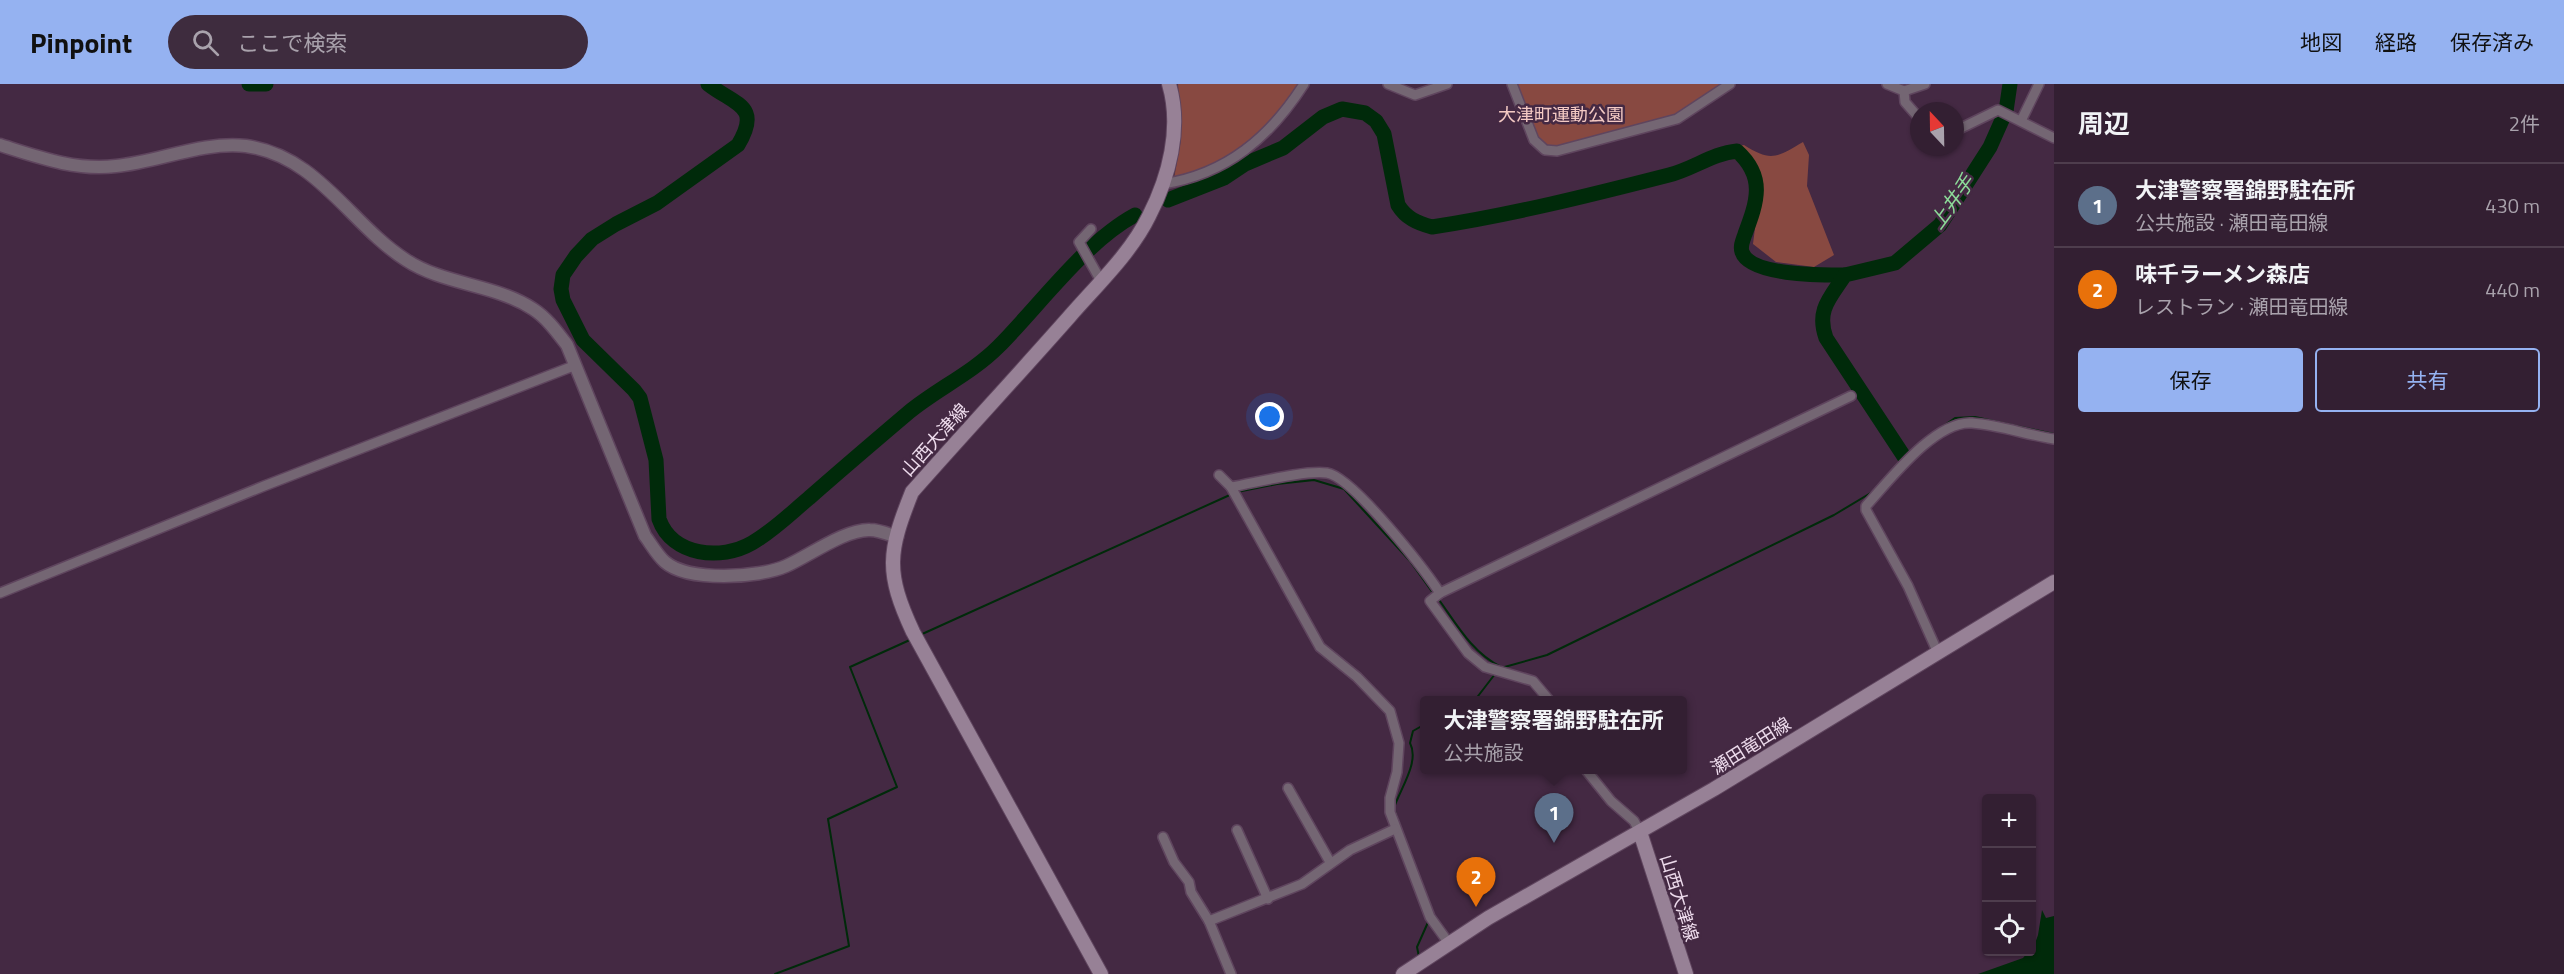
<!DOCTYPE html>
<html lang="ja">
<head>
<meta charset="utf-8">
<style>
	body { margin:0; font-family:"Titillium Web","Noto Sans JP",sans-serif; background:#3e2c3e; color:#f1f3f6 }
	.controls { position:absolute; right:18px; bottom:18px; display:grid; overflow:hidden; border-radius:6px; box-shadow:0 2px 4px #0004 }
	.controls button { width:54px; height:54px; display:grid; place-items:center; padding:0; border:0; border-bottom:2px solid #4e3d4d; background:#331f32; color:#f1f3f6; font:30px sans-serif }
	.compass { position:absolute; left:1910px; top:18px; width:54px; height:54px; border-radius:50%; background:#331f32; box-shadow:0 2px 4px #0004; rotate:338deg }
	.you { position:absolute; left:1270px; top:333px; width:21px; height:21px; margin:-15px; border:4px solid #fff; border-radius:50%; background:#1a73e8; box-shadow:0 0 0 9px #1a73e833 }
	.badge { display:grid; place-items:center; width:39px; height:39px; border-radius:50%; background:#95b2f1; color:#fff; font-size:20px; font-weight:700 }
	.pin { position:absolute; translate:-50% -50px; filter:drop-shadow(0 2px 3px #0008) }
	.pin::after { content:''; position:absolute; top:32px; width:21px; height:18px; background:inherit; clip-path:polygon(0 0,100% 0,50% 100%) }
	.popup { position:absolute; left:1420px; top:612px; width:267px; height:78px; box-sizing:border-box; display:grid; place-content:center; border-radius:6px; background:#331f32; filter:drop-shadow(0 2px 4px #0005); font-size:20px; white-space:nowrap; color:#a9a2ac }
	.popup b { font-size:22px; color:#f1f3f6 }
	.popup::after { content:''; position:absolute; left:50%; top:100%; margin-left:-12px; border:12px solid transparent; border-top-color:#331f32 }
	.list { margin:0; padding:0; list-style:none }
	h2 { display:flex; justify-content:space-between; align-items:center; height:78px; margin:0; padding:0 24px; font-size:26px }
	h2 small { font-size:20px; font-weight:400; color:#a9a2ac }
	.list li { display:grid; grid-template-columns:39px 1fr auto; gap:18px; align-items:center; box-sizing:border-box; height:84px; padding:0 24px; border-top:2px solid #4e3d4d }
	.list b { display:block; font-size:22px; white-space:nowrap }
	.list p { margin:0; font-size:20px; white-space:nowrap; color:#a9a2ac }
	.list em { font-size:20px; font-style:normal; color:#a9a2ac }
	.actions { display:flex; gap:12px; padding:18px 24px }
	.actions a { flex:1; padding:14px 0; border:2px solid #95b2f1; border-radius:6px; text-align:center; font-size:21px; color:#95b2f1 }
	.actions .main { background:#95b2f1; color:#111 }
	.icon { flex:none; width:33px; height:33px; fill:none; stroke:currentColor; stroke-width:2; stroke-linecap:round; stroke-linejoin:round }
	.map { position:relative; flex:none; width:2054px; height:890px; overflow:hidden }
	header { display:flex; align-items:center; gap:36px; box-sizing:border-box; height:84px; padding:0 30px; background:#95b2f1; color:#111 }
	header strong { font-size:28px }
	nav { display:flex; gap:33px; margin-inline-start:auto; font-size:21px }
	.search { width:420px; height:54px; background:#3e2c3e; display:flex; align-items:center; gap:15px; box-sizing:border-box; padding:0 21px; border-radius:33px; color:#a9a2ac; font-size:22px }
	main { display:flex }
	aside { flex:1; background:#331f32 }
	.map>svg:first-child { display:block }
</style>
</head>
<body>
<header>
<strong>Pinpoint</strong>
<div class="search"><svg class="icon" aria-label="search" viewBox="0 0 24 24"><circle cx="10" cy="10" r="6"/><path d="M15 15l6 6"/></svg>ここで検索</div>
<nav><a>地図</a><a>経路</a><a>保存済み</a></nav>
</header>
<main>
<div class="map">
<svg width="2054" height="890" viewBox="0 0 2054 890">
	<rect width="100%" height="100%" fill="#442943"/>
	<g fill="#884941">
		<path d="M1178,0H1300C1270,44 1226,84 1174,94L1181,56Z"/>
		<polygon points="1515,0 1723,0 1683,28 1658,38 1558,63 1545,61 1537,53"/>
		<path d="M1803,58L1809,71L1807,102L1834,171L1814,183L1776,178L1753,160C1756,135 1763,102 1743,81C1736,74 1723,70 1713,66L1744,61C1771,78 1776,74 1803,58Z"/>
	</g>
	<polygon fill="#002a0a" points="2042,826 2046,834 2054,832 2054,890 1978,890 2023,874 2028,868 2032,868 2038,851"/>
	<g fill="none" stroke-linecap="round" stroke-linejoin="round">
		<g stroke="#002a0a" stroke-width="2">
			<polyline points="1936,347 1955,334 1975,333 2054,350"/>
			<polyline points="1237,408 1277,400 1314,396 1344,405 1410,477 1433,509"/>
			<path d="M1437,513C1456,539 1471,568 1501,583"/>
			<polyline points="920,551 1232,410"/>
			<polyline points="1501,584 1547,571 1834,431 1874,407"/>
			<polyline points="1475,616 1495,590"/>
			<path d="M1402,748L1394,724C1400,705 1420,678 1410,659L1413,647L1420,643H1425"/>
			<polyline points="1404,753 1421,798"/>
			<polyline points="1419,873 1417,863 1429,836"/>
			<polyline points="775,890 849,862 828,735 897,703 850,583 912,555"/>
		</g>
		<g stroke="#002a0a" stroke-width="15">
			<polyline points="249,0 266,0"/>
			<path d="M708,0C735,21 762,21 738,61L657,119L616,140L592,155L576,172L563,191L561,205L563,216L583,256L634,306L640,314L656,376L659,435C672,472 721,477 752,459C773,447 791,429 809,414C842,385 876,356 909,328C937,305 972,289 998,263C1039,222 1085,158 1135,131"/>
			<path d="M1168,116L1224,94L1245,80L1283,64L1323,33L1342,25L1365,29L1376,37L1384,50L1398,121C1406,134 1417,139 1432,143C1511,131 1591,111 1669,91C1693,85 1713,69 1737,67C1766,93 1757,118 1745,150C1743,156 1740,162 1742,168C1750,192 1824,191 1845,191"/>
			<path d="M1905,374L1826,254C1816,226 1830,214 1845,191L1895,179L1940,141L1990,63L2006,27L2010,0"/>
		</g>
		<g stroke="#5f455e" stroke-width="12">
			<g id="minor">
				<polyline points="1388,0 1415,11 1447,0"/>
				<polyline points="1512,0 1534,56 1545,66 1557,67 1677,35 1730,0"/>
				<polyline points="1887,0 1904,7 1925,0"/>
				<polyline points="1904,7 1905,18 1919,34"/>
				<polyline points="2021,37 2039,0"/>
				<polyline points="1955,47 1998,26 2054,54"/>
				<path d="M1163,100C1227,90 1270,53 1304,0"/>
				<polyline points="1091,145 1079,158 1101,197"/>
				<polyline points="1219,391 1231,403 1320,563 1357,593 1390,627 1399,659 1397,688 1390,714 1390,728 1430,833 1448,858"/>
				<path d="M1231,403C1255,399 1304,386 1327,389C1353,393 1424,485 1440,509"/>
				<polyline points="0,509 264,402 576,281"/>
				<path d="M1938,569L1908,502L1866,426V422C1889,397 1935,336 1972,339C2000,341 2027,351 2054,355"/>
				<polyline points="1549,616 1533,597 1485,583 1468,569 1430,517 1440,509 1851,312"/>
				<polyline points="1586,686 1611,717 1634,737 1640,748"/>
				<polyline points="1288,704 1330,778"/>
				<polyline points="1237,746 1268,815"/>
				<polyline points="1163,753 1174,778 1189,798 1191,808 1209,837 1231,890"/>
				<polyline points="1209,837 1302,800 1350,766 1395,745"/>
			</g>
		</g>
		<g stroke="#5f455e" stroke-width="15">
			<path id="tertiary" d="M0,61C38,73 76,87 116,82C158,78 203,57 246,62C318,72 350,140 406,176C444,201 495,200 533,225C547,234 557,248 567,261L645,452C651,460 657,471 665,478C688,498 759,494 786,482C809,472 845,445 870,446C879,446 888,450 897,453"/>
		</g>
		<g stroke="#5f455e" stroke-width="16">
			<g id="secondary">
				<polyline points="1640,748 1686,890"/>
				<path d="M1101,890L913,548C885,488 888,468 912,408C964,349 1018,291 1070,232C1097,201 1131,169 1149,132C1169,93 1182,44 1169,0"/>
				<polyline points="1403,890 1488,834 1714,705 2054,498"/>
			</g>
		</g>
		<use href="#minor" stroke="#746673" stroke-width="9"/>
		<use href="#tertiary" stroke="#746673" stroke-width="12"/>
		<use href="#secondary" stroke="#978196" stroke-width="14"/>
	</g>
	<g text-anchor="middle" stroke-width="5" stroke-linejoin="round" paint-order="stroke">
		<g font-size="18" fill="#f4cac4" stroke="#442943">
			<text x="1561" y="37">大津町運動公園</text>
		</g>
		<g font-size="18" fill="#eddbec" stroke="#442943">
			<text transform="translate(935 356) rotate(-48)" y="6">山西大津線</text>
			<text transform="translate(1751 662) rotate(-32)" y="6">瀬田竜田線</text>
			<text transform="translate(1679 814) rotate(73)" y="6">山西大津線</text>
		</g>
		<g font-size="20" font-style="italic" fill="#8cda98" stroke="#442943">
			<text transform="translate(1952 118) rotate(-54)" y="7">上井手</text>
		</g>
	</g>
</svg>
<div class="controls">
<button>+</button>
<button>−</button>
<button><svg class="icon" aria-label="locate" viewBox="0 0 24 24"><circle cx="12" cy="12" r="6"/><path d="M12 2v4M12 18v4M2 12h4M18 12h4"/></svg></button>
</div>
<svg class="compass" viewBox="-18 -18 36 36"><path d="M0-13l5 13h-10z" fill="#e53935"/><path d="M0 13l5-13h-10z" fill="#a9a2ac"/></svg>
<div class="you"></div>
<div class="pin badge" style="left:1554px;top:759px;background:#5c6f8a">1</div>
<div class="popup"><b>大津警察署錦野駐在所</b>公共施設</div>
<div class="pin badge" style="left:1476px;top:823px;background:#e8710a">2</div>
</div>
<aside>
<h2>周辺<small>2件</small></h2>
<ul class="list">
<li><span class="badge" style="background:#5c6f8a">1</span><div><b>大津警察署錦野駐在所</b><p>公共施設 · 瀬田竜田線</p></div><em>430 m</em></li>
<li><span class="badge" style="background:#e8710a">2</span><div><b>味千ラーメン森店</b><p>レストラン · 瀬田竜田線</p></div><em>440 m</em></li>
</ul>
<div class="actions"><a class="main">保存</a><a>共有</a></div>
</aside>
</main>
</body>
</html>
